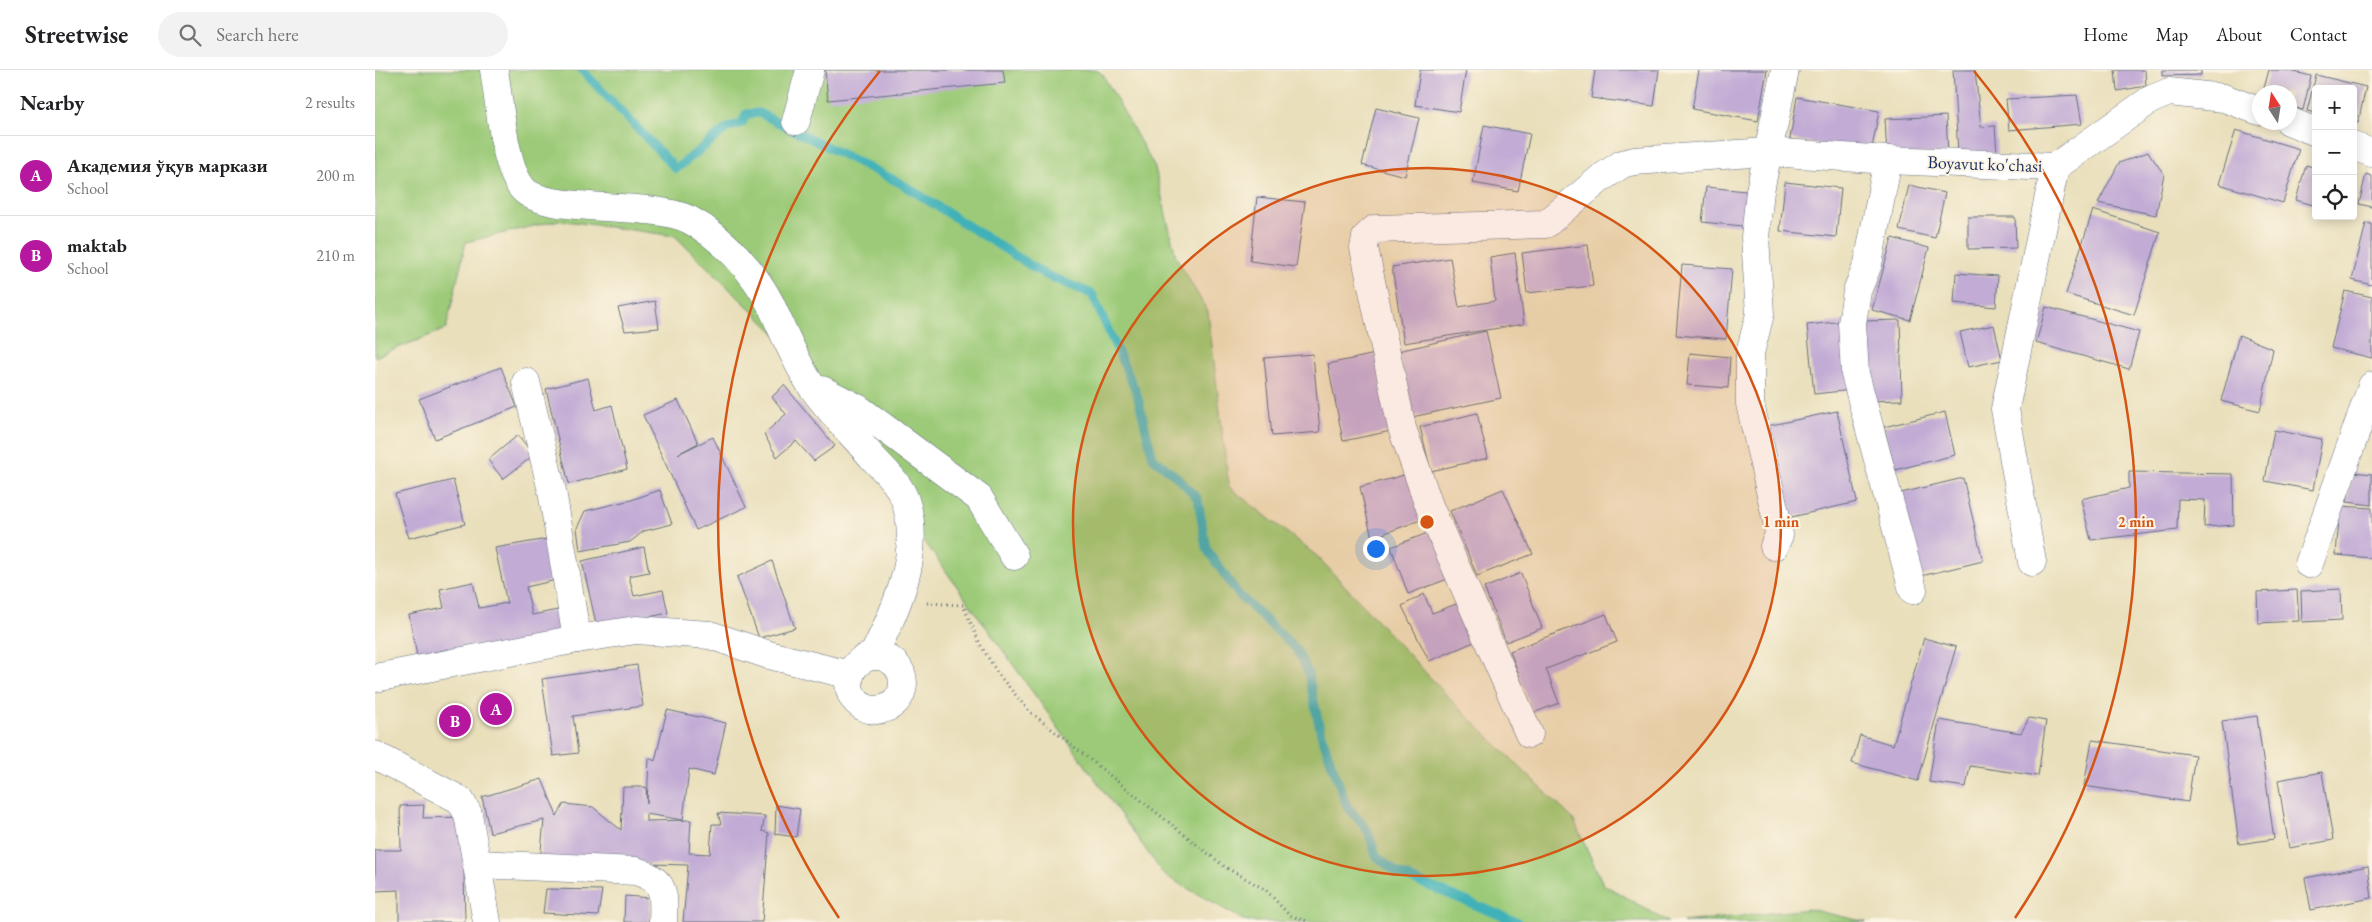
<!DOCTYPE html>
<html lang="en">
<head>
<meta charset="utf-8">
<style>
	body { margin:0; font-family:"EB Garamond",serif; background:#f2f2f2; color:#202124 }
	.controls { position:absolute; right:15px; top:15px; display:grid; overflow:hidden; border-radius:5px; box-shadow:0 2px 12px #0003 }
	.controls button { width:45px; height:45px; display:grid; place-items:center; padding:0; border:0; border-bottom:1px solid #e0e0e0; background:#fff; color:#202124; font:25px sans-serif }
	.compass { position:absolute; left:1877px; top:15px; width:45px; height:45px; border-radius:50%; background:#fff; box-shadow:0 2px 12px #0003; rotate:348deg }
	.you { position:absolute; left:1000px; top:478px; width:18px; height:18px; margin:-12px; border:4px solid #fff; border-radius:50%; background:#1a73e8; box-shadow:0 0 0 8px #1a73e833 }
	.badge { display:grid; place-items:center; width:32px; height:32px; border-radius:50%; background:#b5179e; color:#fff; font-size:16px; font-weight:700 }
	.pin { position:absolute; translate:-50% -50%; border:2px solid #fff; box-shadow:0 1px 5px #0006 }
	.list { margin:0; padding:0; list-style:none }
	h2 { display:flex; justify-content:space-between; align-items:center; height:65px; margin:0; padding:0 20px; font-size:21px }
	h2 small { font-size:16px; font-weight:400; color:#757577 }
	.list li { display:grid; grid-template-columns:32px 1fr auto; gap:15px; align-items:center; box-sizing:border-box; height:80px; padding:0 20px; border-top:1px solid #e0e0e0 }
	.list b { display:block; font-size:19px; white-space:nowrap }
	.list p { margin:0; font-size:16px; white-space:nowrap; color:#757577 }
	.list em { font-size:16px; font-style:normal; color:#757577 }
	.icon { flex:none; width:28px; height:28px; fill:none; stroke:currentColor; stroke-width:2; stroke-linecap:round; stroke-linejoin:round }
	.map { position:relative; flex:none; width:1997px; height:852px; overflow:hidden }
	header { display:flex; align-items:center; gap:30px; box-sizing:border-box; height:70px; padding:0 25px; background:#fff; border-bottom:1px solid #e0e0e0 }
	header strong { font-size:24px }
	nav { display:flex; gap:28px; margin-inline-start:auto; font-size:18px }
	.search { width:350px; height:45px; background:#f2f2f2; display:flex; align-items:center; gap:12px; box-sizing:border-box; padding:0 18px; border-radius:28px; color:#757577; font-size:19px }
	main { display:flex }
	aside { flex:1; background:#fff }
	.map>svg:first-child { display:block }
</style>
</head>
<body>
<header>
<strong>Streetwise</strong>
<div class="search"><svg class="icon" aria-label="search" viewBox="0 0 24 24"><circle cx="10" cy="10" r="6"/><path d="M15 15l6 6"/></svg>Search here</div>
<nav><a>Home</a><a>Map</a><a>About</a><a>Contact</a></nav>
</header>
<main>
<aside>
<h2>Nearby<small>2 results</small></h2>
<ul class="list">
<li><span class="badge">A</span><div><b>Академия ўқув маркази</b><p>School</p></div><em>200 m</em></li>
<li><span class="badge">B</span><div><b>maktab</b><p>School</p></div><em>210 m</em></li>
</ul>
</aside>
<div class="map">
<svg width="1997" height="852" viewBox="0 0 1997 852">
	<rect width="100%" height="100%" fill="#fcf5e5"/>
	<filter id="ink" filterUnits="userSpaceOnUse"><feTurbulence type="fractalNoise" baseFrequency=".02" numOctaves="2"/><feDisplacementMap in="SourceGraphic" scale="10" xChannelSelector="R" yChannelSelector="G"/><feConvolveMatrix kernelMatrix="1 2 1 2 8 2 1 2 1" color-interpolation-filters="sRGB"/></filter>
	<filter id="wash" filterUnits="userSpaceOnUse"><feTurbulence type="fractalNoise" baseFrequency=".0096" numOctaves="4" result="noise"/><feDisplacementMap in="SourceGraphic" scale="20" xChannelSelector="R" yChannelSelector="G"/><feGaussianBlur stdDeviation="1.12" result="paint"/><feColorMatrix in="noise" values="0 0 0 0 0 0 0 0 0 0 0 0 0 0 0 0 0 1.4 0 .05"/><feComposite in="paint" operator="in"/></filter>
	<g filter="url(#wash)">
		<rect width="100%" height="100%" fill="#e9dfbb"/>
		<g fill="#9cca78" stroke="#5c7c6b">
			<polygon points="0,0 722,0 728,5 780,98 801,187 833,242 854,417 943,487 1079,633 1198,749 1228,814 1293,852 872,852 789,805 400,263 300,166 184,150 91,172 71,259 0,287"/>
			<polygon points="1434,839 1491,852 1308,852"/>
		</g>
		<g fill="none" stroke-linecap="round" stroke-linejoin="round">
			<polyline stroke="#40b1b8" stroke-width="9" points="207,0 301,99 352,58 367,53 371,44 384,43 527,114 669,204 717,224 762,324 778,388 802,407 823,429 831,478 863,524 921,579 933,603 946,664 972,736 993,761 1001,786 1022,803 1142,852"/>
		</g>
		<g id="blocks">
			<g fill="#c2acd5">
				<polygon points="450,0 628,0 630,13 453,30"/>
				<polygon points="1045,0 1091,0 1084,42 1040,35"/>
				<polygon points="1220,0 1284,0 1279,36 1216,28"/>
				<polygon points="1324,0 1392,0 1383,51 1317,39"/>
				<polygon points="1578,0 1600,0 1606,57 1620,56 1622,83 1583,83"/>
				<polygon points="1740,0 1770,0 1771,16 1742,21"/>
				<polygon points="1787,0 1826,0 1826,5 1787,6"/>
				<polygon points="1894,0 1911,0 1936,6 1928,40 1914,36 1914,22 1888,22"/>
				<polygon points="1941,5 1991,17 1983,53 1978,52 1978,19 1941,19 1941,43 1932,41"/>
				<polygon points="1702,25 1707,54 1634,60 1631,29"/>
				<polygon points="1422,27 1504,41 1496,83 1415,69"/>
				<polygon points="1001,38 1044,48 1030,106 987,95"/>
				<polygon points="1571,46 1573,83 1512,86 1510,49"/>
				<polygon points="1109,55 1155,64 1143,121 1098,113"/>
				<polygon points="1861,60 1924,79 1908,133 1844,114"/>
				<polygon points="1773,82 1789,104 1781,145 1723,133 1744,93"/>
				<polygon points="1931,95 1941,98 1941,136 1921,130"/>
				<polygon points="1991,104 1997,106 1997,137 1984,134"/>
				<polygon points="1410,112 1466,118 1461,167 1405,161"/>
				<polygon points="1534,115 1570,123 1560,168 1524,160"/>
				<polygon points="1331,117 1371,121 1368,156 1327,152"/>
				<polygon points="882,127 930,132 921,197 875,191"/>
				<polygon points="1718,140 1785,162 1759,245 1691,224"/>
				<polygon points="1593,147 1640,147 1641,178 1593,179"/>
				<polygon points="1991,153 1997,154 1997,215 1977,210"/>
				<polygon points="1517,168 1554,178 1535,250 1497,240"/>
				<polygon points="1213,175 1218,216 1152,223 1147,183"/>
				<polygon points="1140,183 1149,254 1029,273 1017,197 1075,188 1084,237 1120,231 1115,187"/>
				<polygon points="1307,195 1357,199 1351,269 1301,265"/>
				<polygon points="1581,203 1623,206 1621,237 1579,233"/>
				<polygon points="1970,221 1997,227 1997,288 1956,278"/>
				<polygon points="280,231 284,258 250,261 243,238"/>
				<polygon points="1671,237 1764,262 1754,299 1661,273"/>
				<polygon points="1525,250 1527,330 1493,331 1490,251"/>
				<polygon points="1470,251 1477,320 1439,324 1432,255"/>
				<polygon points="1619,255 1627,290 1593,297 1585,262"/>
				<polygon points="1111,261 1126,328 1037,347 1023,281"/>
				<polygon points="1864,265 1898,279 1885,341 1846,331"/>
				<polygon points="1005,283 1021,360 968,371 953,294"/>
				<polygon points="1315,283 1355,287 1353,318 1312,315"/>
				<polygon points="938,284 945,362 897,366 889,288"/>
				<polygon points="126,297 142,337 60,369 44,329"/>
				<polygon points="213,308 221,340 237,335 252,399 194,414 171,319"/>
				<polygon points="409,315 460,376 439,391 421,371 402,387 389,364 411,344 397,327"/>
				<polygon points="303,330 323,373 303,384 338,367 371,437 321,460 268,345"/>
				<polygon points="1462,341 1482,432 1412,448 1392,356"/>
				<polygon points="1570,342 1580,385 1520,400 1509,357"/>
				<polygon points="1102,343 1113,388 1056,401 1045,357"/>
				<polygon points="1899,360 1947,369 1938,420 1890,411"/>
				<polygon points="143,365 159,385 128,409 113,390"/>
				<polygon points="1754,402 1858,404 1859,455 1829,457 1830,430 1803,429 1802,460 1716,470 1706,429 1754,418"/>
				<polygon points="1978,402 1997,404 1997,435 1972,432"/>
				<polygon points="1033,404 1048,449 997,468 985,417"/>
				<polygon points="1588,408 1608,491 1542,507 1522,424"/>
				<polygon points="78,410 90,454 34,468 20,424"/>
				<polygon points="1128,419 1158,484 1102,506 1075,441"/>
				<polygon points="285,420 297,454 269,461 255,472 205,481 202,458 210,441 256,430"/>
				<polygon points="1965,436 1997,438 1997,488 1961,485"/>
				<polygon points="1058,461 1078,507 1033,524 1016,477"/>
				<polygon points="178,468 186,509 151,517 157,545 193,538 198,564 76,588 74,579 42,586 34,545 69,538 65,519 98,512 104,538 132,533 120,478"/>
				<polygon points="269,477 274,502 254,506 259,526 288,520 293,543 222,558 207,491"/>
				<polygon points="397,491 420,558 384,568 362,507"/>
				<polygon points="1146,503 1167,558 1131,572 1109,518"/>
				<polygon points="1966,519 1967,550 1927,552 1926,521"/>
				<polygon points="1922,520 1924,551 1883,553 1882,522"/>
				<polygon points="1049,524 1057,543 1087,532 1104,570 1054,591 1027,536"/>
				<polygon points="1231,544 1242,572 1171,599 1184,633 1158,643 1135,581"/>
				<polygon points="1549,568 1581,577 1543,711 1477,693 1485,665 1518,675"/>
				<polygon points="262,595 268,636 198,646 203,683 178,686 167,609"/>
				<polygon points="292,640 351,653 339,705 314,699 308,750 271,744 271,751 316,750 314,783 335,784 337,754 346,754 343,743 390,746 387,761 394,763 387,852 308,852 313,795 165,791 169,750 115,763 107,727 167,709 182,746 189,734 218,737 246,760 248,717 271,717 272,734 274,688 280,691"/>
				<polygon points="1882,646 1899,769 1864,774 1847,651"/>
				<polygon points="1654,648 1671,651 1663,706 1595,696 1591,717 1554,712 1564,650 1646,663"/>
				<polygon points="1717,670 1820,685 1813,732 1709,716"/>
				<polygon points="1947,702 1958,770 1914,778 1903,710"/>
				<polygon points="49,735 48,748 88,747 90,852 24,852 24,820 0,821 0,780 26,780 25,736"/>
				<polygon points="401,735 425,739 421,767 400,764"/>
				<polygon points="1993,796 1997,828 1936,840 1930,808"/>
				<polygon points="171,819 227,820 223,846 168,843"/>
				<polygon points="250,826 276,828 274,852 249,852"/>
			</g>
		</g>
	</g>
	<g filter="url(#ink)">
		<use href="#blocks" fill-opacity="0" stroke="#636d7f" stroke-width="1"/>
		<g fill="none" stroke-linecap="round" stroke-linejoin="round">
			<g stroke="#636d7f" stroke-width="29">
				<g id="minor">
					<path d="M119,0C124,28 129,99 148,119C171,145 276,130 315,150C348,168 379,201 396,235C408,261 419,288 434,312C449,336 479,366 498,388C509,400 524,413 530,430C548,483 521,539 498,586"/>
					<polyline points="1410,0 1393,82 1513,90 1680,97 1775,30 1794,22 1849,28 1884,41"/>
					<polyline points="421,51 435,0"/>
					<polyline points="1914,51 1941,62"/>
					<polyline points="1978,76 1997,83"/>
					<polyline points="1513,90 1493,194 1482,221 1477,253 1480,304 1538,520"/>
					<polyline points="151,312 177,421 202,569"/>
					<polyline points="447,320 484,339 604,428 639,486"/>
					<polyline points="1657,492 1630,339 1680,97"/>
					<polyline points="1934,494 1997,316"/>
					<circle cx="501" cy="613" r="27"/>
					<polyline points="0,608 202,569 261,560 335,565 394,585 475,605"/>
					<polyline points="1154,664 1055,438 1027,358 989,178 991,167 1000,159 1171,154 1226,108 1247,94 1259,91 1393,82 1385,121 1380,167 1385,244 1375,283 1375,334 1402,451 1404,465 1399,476"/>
					<polyline points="0,685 85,730 93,744 112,852"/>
					<path d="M103,794L261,801C291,811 289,823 288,852"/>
				</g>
			</g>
			<polyline stroke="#636d7f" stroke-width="3" stroke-dasharray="1 4" stroke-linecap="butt" points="552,533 588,535 605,574 623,604 654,641 850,797 891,820 914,845 934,852"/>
			<use href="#minor" stroke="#fff" stroke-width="28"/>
		</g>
	</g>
	<circle cx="1052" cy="452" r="354" fill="#d45514" fill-opacity=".12"/>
	<g fill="none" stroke="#d45514" stroke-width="2.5">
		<circle cx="1052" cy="452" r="354"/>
		<path d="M464 848A709 709 0 0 1 505 1M1599 1A709 709 0 0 1 1640 848"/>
	</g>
	<g text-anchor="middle" stroke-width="4" stroke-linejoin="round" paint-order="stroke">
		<g font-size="18" fill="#1b2f5e" stroke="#fcf5e5">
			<text transform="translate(1610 94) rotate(2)" y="6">Boyavut ko'chasi</text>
		</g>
	</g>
	<circle cx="1052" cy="452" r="8" fill="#d45514" stroke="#fcf5e5" stroke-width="2.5"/>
	<g font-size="15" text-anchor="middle" font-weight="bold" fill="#d45514" stroke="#fcf5e5" stroke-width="4" stroke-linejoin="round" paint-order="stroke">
		<text x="1406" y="457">1 min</text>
		<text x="1761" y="457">2 min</text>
	</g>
</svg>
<div class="controls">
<button>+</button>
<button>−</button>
<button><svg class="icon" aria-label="locate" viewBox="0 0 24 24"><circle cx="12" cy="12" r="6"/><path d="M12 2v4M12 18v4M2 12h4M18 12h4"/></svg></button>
</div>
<svg class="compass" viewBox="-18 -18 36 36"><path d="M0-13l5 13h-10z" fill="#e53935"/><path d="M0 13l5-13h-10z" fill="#757577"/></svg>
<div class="you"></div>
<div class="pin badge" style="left:121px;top:639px">A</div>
<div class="pin badge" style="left:80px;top:651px">B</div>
</div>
</main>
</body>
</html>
